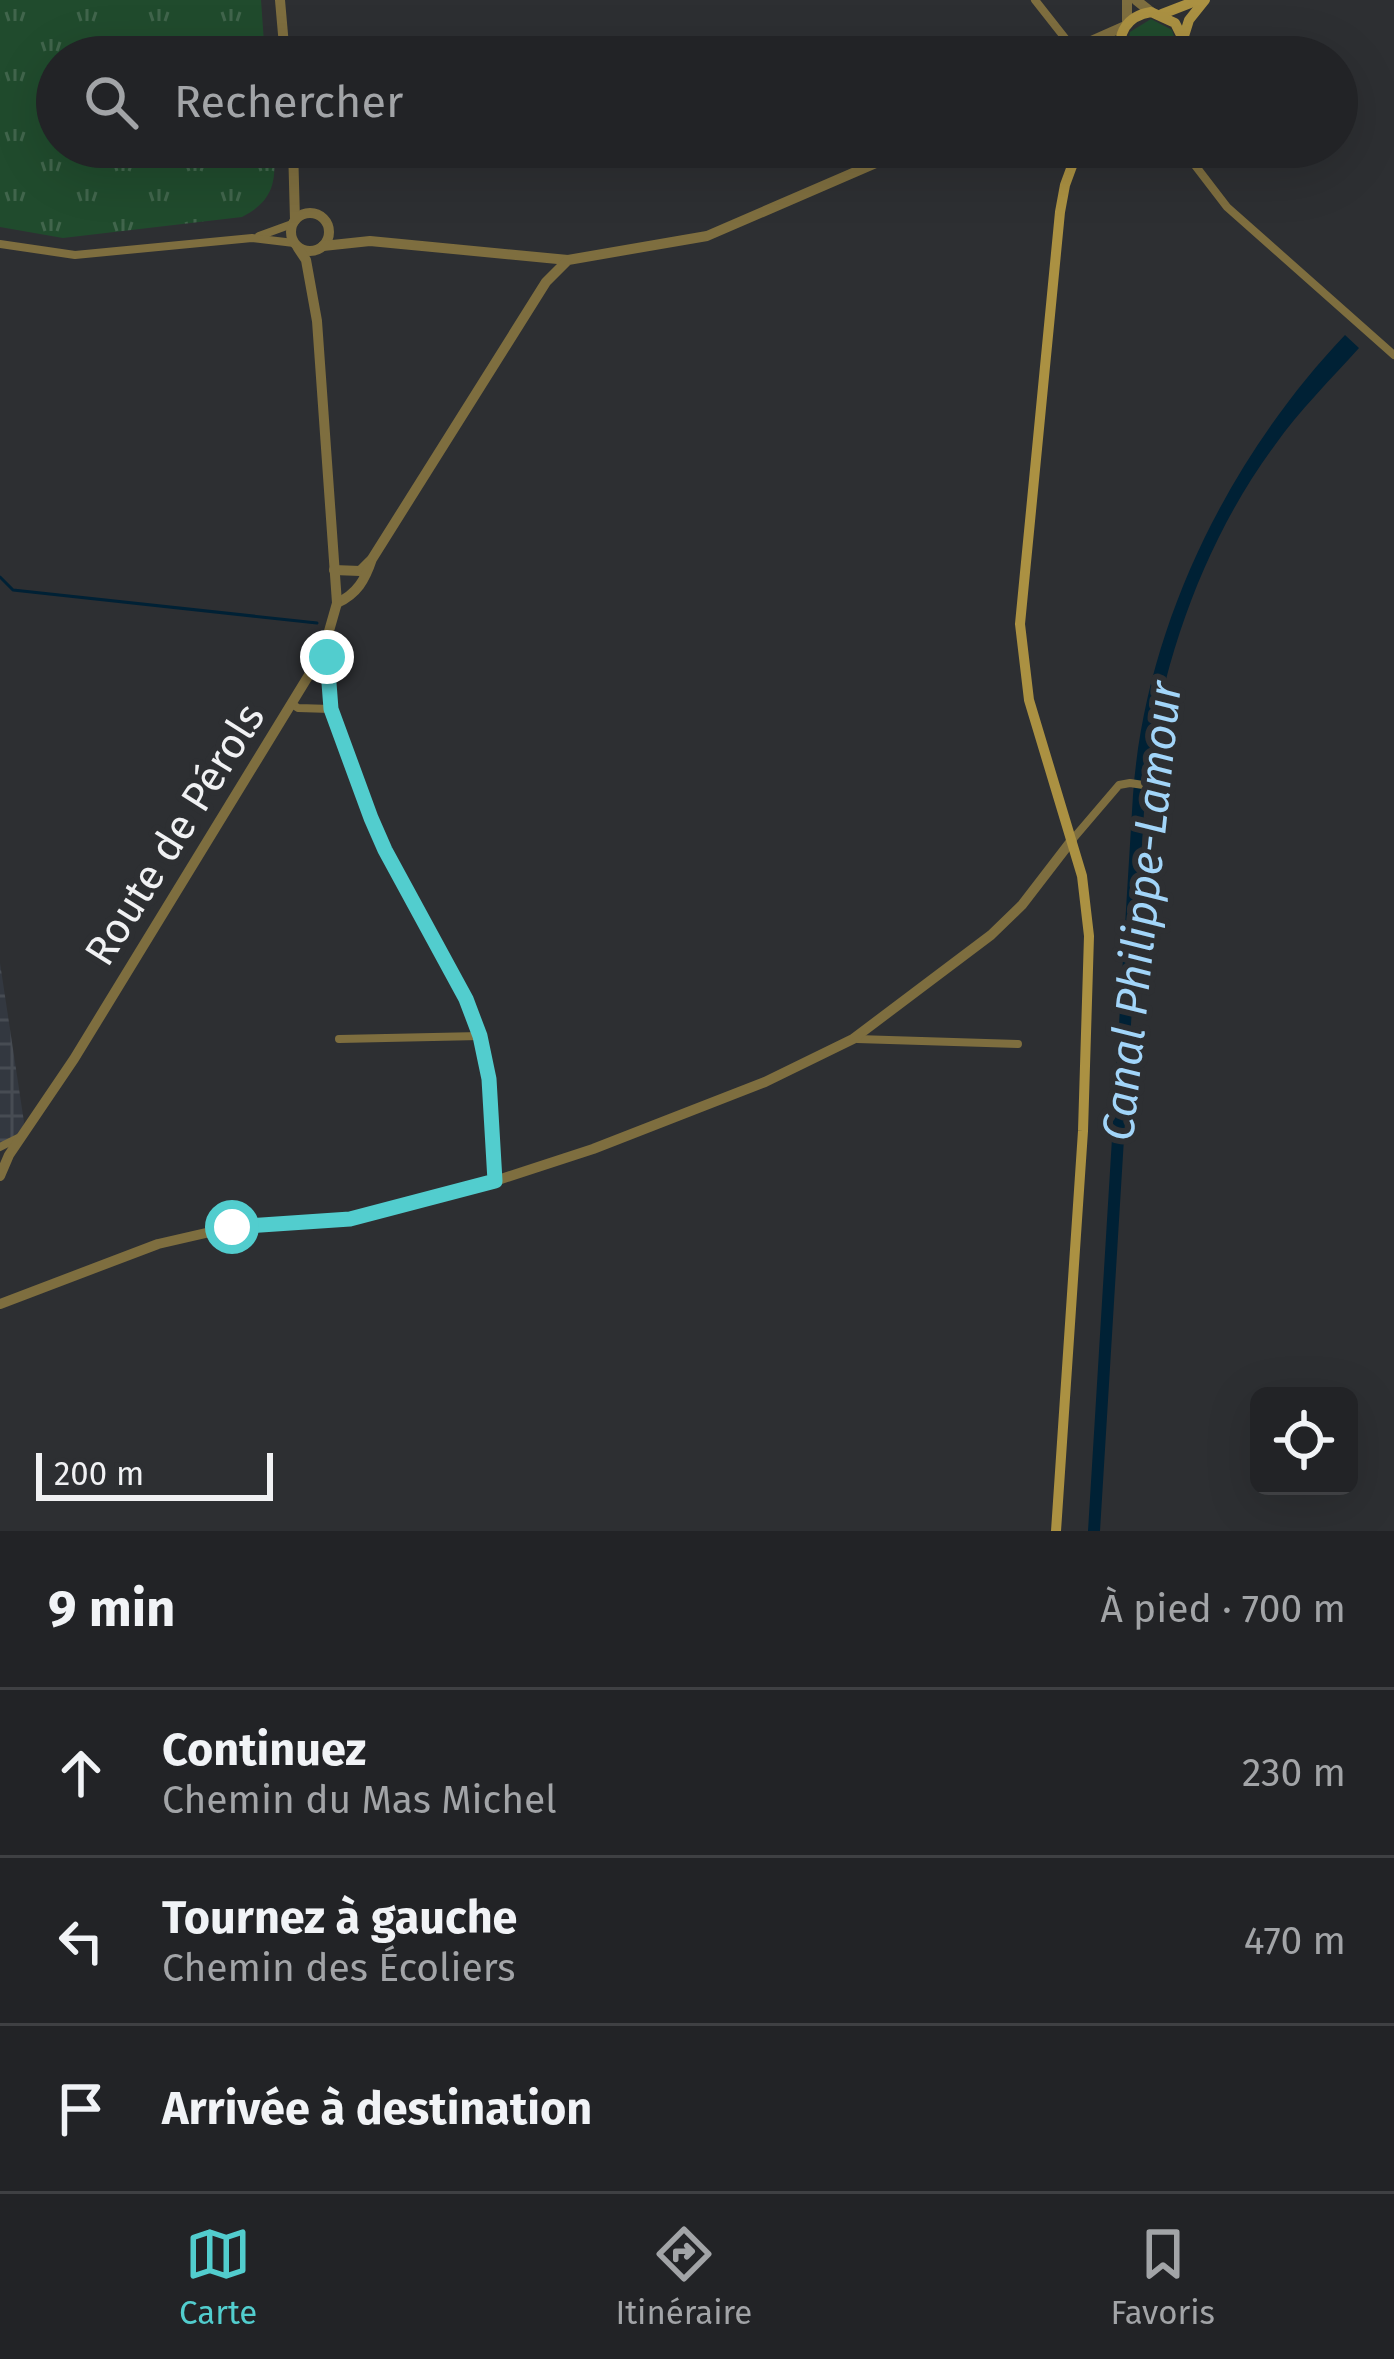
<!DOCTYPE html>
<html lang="fr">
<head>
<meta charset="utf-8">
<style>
	body { margin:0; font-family:"Fira Sans",sans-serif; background:#2e2f32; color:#f1f3f6 }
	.controls { position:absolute; right:36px; bottom:36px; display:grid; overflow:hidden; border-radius:18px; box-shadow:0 12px 48px #0002 }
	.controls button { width:108px; height:108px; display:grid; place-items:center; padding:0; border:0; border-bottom:3px solid #3f4043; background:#222326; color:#f1f3f6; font:60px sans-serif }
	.scale { position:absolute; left:36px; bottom:30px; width:237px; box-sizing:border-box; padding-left:12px; border:6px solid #f0f1f3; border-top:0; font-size:33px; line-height:42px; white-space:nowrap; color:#f0f1f3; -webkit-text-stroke:9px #2d2f32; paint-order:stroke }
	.stop { position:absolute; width:36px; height:36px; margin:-27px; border:9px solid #52cdce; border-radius:50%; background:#fff }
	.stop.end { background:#52cdce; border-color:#fff; box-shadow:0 3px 12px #0008 }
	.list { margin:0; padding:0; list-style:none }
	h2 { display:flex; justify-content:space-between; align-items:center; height:156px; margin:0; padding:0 48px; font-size:51px }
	h2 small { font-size:39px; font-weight:400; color:#a2a4a7 }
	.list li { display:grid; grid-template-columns:78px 1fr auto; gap:36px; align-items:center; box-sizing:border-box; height:168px; padding:0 48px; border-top:3px solid #3f4043 }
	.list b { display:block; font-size:45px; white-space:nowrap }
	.list p { margin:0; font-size:39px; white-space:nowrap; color:#a2a4a7 }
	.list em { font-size:39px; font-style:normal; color:#a2a4a7 }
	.icon { flex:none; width:66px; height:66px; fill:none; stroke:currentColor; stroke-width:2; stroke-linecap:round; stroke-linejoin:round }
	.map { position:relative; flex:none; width:1394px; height:1531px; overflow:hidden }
	.search { position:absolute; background:#222326; box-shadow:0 12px 48px #0002; left:36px; right:36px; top:36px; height:132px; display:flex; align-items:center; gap:30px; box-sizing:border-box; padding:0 42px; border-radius:66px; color:#a2a4a7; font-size:45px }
	.sheet { height:660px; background:#222326 }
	nav { display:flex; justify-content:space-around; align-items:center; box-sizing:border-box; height:168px; border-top:3px solid #3f4043; background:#222326; font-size:33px; color:#a2a4a7 }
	nav a { display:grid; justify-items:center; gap:6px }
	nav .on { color:#52cdce }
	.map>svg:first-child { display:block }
</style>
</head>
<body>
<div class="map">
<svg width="1394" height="1531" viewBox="0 0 1394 1531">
	<defs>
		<pattern id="industrial-grid" width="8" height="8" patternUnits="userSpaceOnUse" patternTransform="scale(3)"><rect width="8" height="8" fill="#333840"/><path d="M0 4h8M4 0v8" fill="none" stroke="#474c53"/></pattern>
		<pattern id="grass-tufts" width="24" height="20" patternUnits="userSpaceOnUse" patternTransform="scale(3)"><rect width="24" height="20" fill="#204b2d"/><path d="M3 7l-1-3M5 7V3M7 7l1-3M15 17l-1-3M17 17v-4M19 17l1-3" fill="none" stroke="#41654c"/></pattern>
	</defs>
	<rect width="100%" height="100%" fill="#2d2f32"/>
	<polygon fill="url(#industrial-grid)" points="0,963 24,1122 21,1136 0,1146"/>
	<g fill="url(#grass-tufts)">
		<path d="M0,0H261L265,57H57V147H273C277,180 274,201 242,217L63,238L0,227Z"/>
		<polygon points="1151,19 1172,30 1177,46 1173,57 1130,57 1127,48 1130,32"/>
	</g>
	<path fill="#002135" d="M1345,335L1359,348C1331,379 1299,411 1275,445C1201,545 1158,672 1145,795L1100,1531H1088L1133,795C1145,626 1229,457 1345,335Z"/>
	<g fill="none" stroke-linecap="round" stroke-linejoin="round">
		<polyline stroke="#002135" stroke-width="3" points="0,577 13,590 317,623"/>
		<g stroke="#7e6e3f" stroke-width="8">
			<polyline points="1035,0 1072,47"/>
			<polyline points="1181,147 1227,207 1394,355"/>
			<polyline points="259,236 292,224"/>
			<polyline points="0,244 75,255 252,238 294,243"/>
			<polyline points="323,652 328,660 331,709 371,818 385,850 466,999 480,1036 489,1079 495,1181"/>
			<polyline points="292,704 298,708 331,709"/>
			<polyline points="1072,840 1119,785 1130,783 1163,788"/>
			<polyline points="339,1039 480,1036"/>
			<polyline points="857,1039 1018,1044"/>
			<polyline points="0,1147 20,1137"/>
		</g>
		<g stroke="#7e6e3f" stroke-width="10">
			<polyline points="280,0 285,57"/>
			<polyline points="1127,0 1127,23"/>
			<polyline points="1136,0 1151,12"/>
			<polyline points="1055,57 1125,26"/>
			<polyline points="293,147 295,220"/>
			<circle cx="310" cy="232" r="19"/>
			<polyline points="323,246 370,241 568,260"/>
			<polyline points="334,570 360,571 370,561"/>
			<path d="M337,603C357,594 365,580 372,559L546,282L568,260L707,236L913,147"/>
			<polyline points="0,1176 9,1155 74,1059 323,652 337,603 317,321 306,260 298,248"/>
			<polyline points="0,1304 158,1244 232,1227 350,1219 495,1181 593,1149 765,1082 853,1039 991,935 1022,905 1072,840"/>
		</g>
		<g stroke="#ab9142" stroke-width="10">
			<polyline points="1162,14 1198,0"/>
			<polyline points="1184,36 1189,20 1205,0"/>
			<path d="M1122,57C1116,33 1127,16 1151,12L1175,23L1183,39L1181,57"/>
			<polyline points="1056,1531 1083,1131 1089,936 1082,876 1029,700 1020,624 1060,212 1065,185 1079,147"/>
		</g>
	</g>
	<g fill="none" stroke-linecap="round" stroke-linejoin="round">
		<polyline stroke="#52cdce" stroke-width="15" points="232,1227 350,1219 495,1181 489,1079 480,1036 466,999 385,850 371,818 331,709 327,657"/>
	</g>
	<g text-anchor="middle" stroke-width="12" stroke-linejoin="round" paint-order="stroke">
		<g font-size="42" fill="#f0f1f3" stroke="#2d2f32">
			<text transform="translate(174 834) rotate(-58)" y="15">Route de Pérols</text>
		</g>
		<g font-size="45" font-style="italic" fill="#a2d5f9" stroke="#2d2f32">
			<text transform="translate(1141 911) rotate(-84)" y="16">Canal Philippe-Lamour</text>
		</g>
	</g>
</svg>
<div class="controls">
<button><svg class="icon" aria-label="locate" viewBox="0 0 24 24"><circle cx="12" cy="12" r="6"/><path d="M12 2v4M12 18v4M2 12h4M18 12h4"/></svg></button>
</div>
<div class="scale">200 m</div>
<div class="stop" style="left:232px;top:1227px"></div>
<div class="stop end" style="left:327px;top:657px"></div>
<div class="search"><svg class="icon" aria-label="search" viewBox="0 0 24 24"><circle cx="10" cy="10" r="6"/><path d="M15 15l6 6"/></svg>Rechercher</div>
</div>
<section class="sheet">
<h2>9 min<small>À pied · 700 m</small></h2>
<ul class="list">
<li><svg class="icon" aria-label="ahead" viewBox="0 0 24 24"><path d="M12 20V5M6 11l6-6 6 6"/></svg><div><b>Continuez</b><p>Chemin du Mas Michel</p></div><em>230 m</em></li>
<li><svg class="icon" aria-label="left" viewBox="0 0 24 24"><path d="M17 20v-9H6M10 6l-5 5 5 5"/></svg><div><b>Tournez à gauche</b><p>Chemin des Écoliers</p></div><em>470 m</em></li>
<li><svg class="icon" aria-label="arrive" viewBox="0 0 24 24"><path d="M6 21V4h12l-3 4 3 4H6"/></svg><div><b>Arrivée à destination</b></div></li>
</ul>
</section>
<nav>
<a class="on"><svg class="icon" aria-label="map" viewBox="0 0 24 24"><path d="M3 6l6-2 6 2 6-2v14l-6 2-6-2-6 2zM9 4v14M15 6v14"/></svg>Carte</a>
<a><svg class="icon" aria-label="directions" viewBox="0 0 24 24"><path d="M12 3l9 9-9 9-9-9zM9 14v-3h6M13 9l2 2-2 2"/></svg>Itinéraire</a>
<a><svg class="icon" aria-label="saved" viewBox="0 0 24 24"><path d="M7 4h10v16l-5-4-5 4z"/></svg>Favoris</a>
</nav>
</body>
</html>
